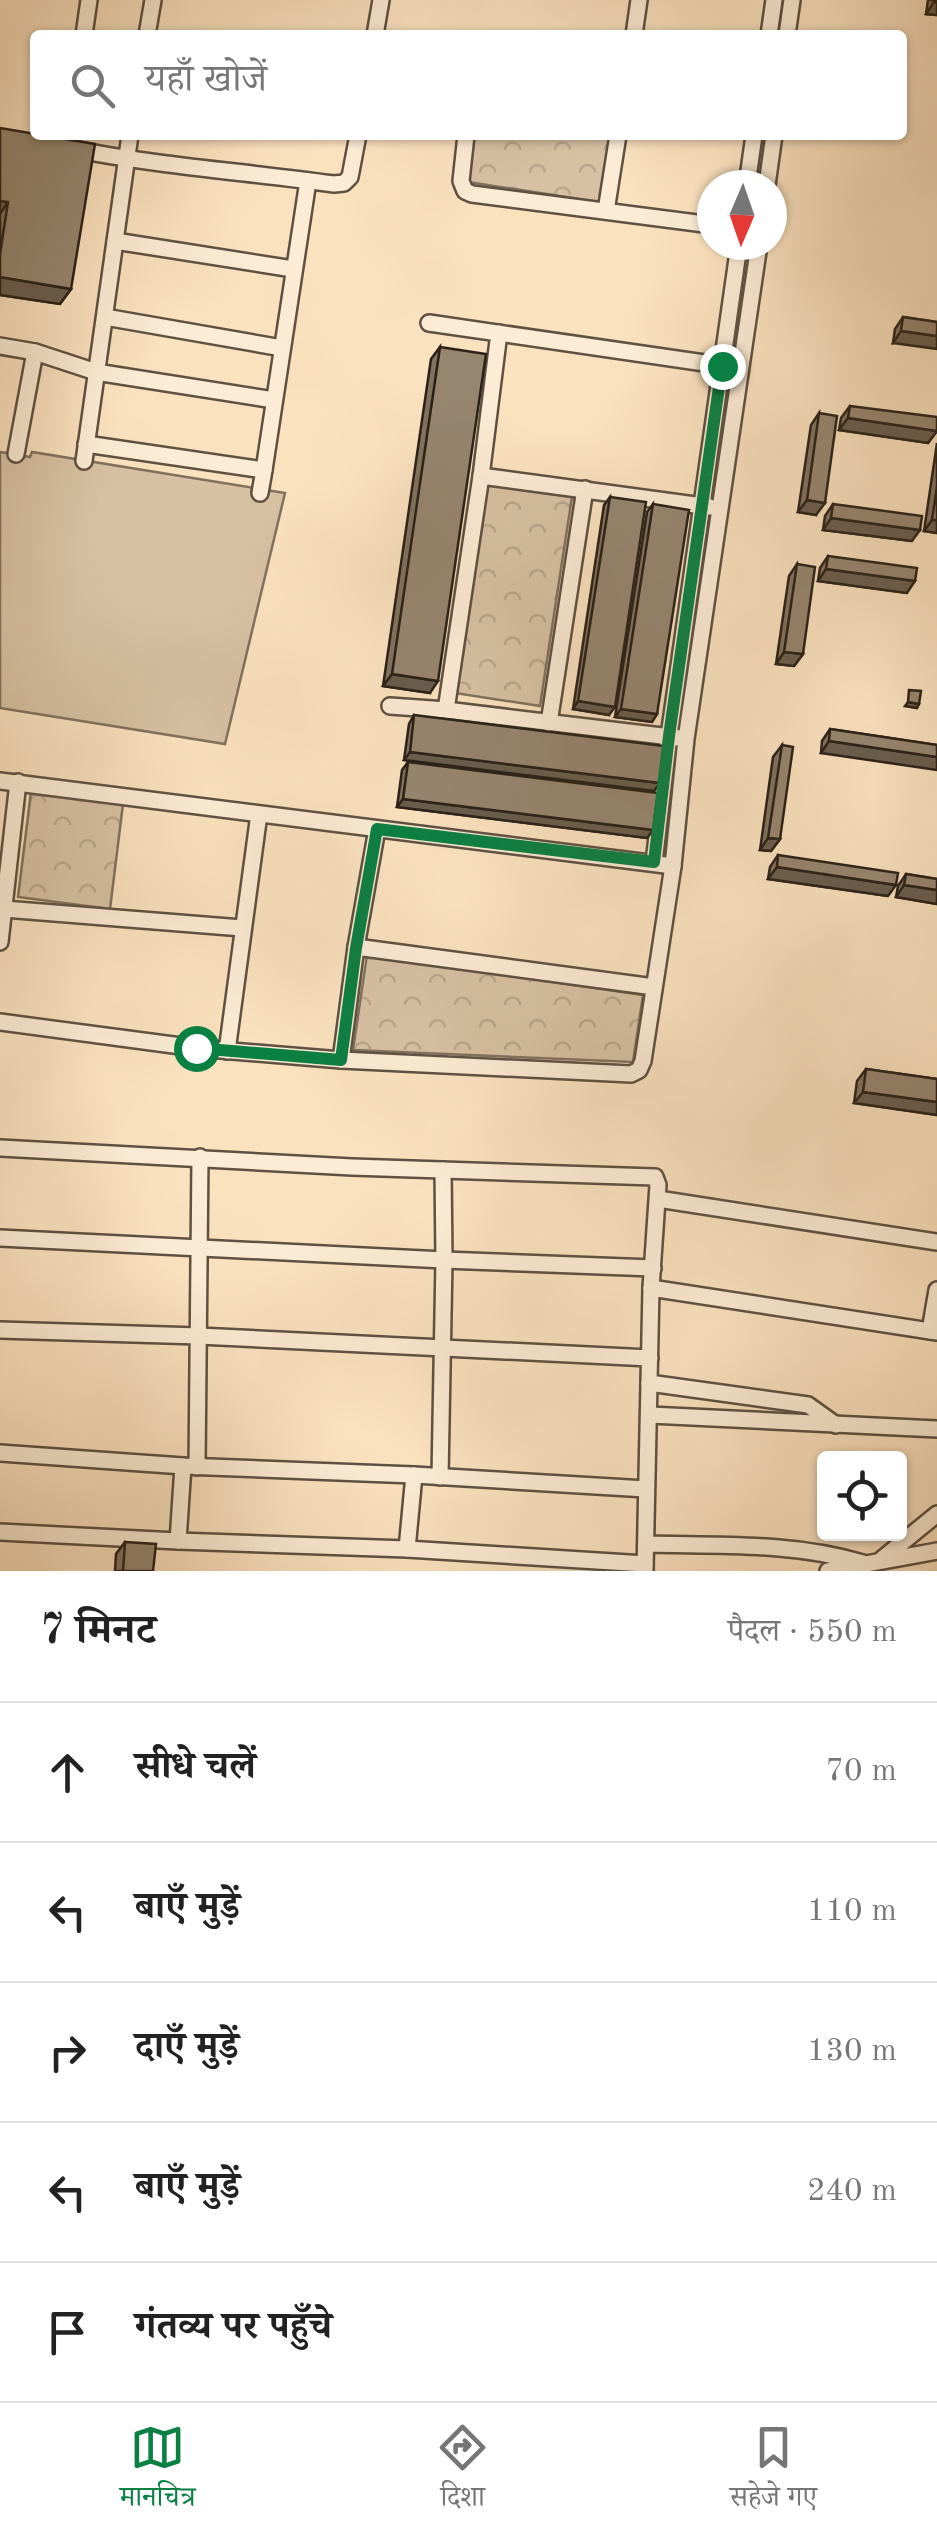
<!DOCTYPE html>
<html lang="hi">
<head>
<meta charset="utf-8">
<style>
	body { margin:0; font-family:"Old Standard TT","Noto Serif Devanagari",serif; background:#f2f2f2; color:#222 }
	.controls { position:absolute; right:30px; bottom:30px; display:grid; overflow:hidden; border-radius:10px; box-shadow:0 2px 8px #0004 }
	.controls button { width:90px; height:90px; display:grid; place-items:center; padding:0; border:0; border-bottom:2px solid #e0e0e0; background:#fff; color:#222; font:50px sans-serif }
	.compass { position:absolute; left:697px; top:170px; width:90px; height:90px; border-radius:50%; background:#fff; box-shadow:0 2px 8px #0004; rotate:182deg }
	.stop { position:absolute; width:30px; height:30px; margin:-22px; border:8px solid #0b8043; border-radius:50%; background:#fff }
	.stop.end { background:#0b8043; border-color:#fff; box-shadow:0 2px 10px #0008 }
	.list { margin:0; padding:0; list-style:none }
	h2 { display:flex; justify-content:space-between; align-items:center; height:130px; margin:0; padding:0 40px; font-size:42px }
	h2 small { font-size:32px; font-weight:400; color:#767676 }
	.list li { display:grid; grid-template-columns:65px 1fr auto; gap:30px; align-items:center; box-sizing:border-box; height:140px; padding:0 40px; border-top:2px solid #e0e0e0 }
	.list b { display:block; font-size:38px; white-space:nowrap }
	.list em { font-size:32px; font-style:normal; color:#767676 }
	.icon { flex:none; width:55px; height:55px; fill:none; stroke:currentColor; stroke-width:2; stroke-linecap:round; stroke-linejoin:round }
	.map { position:relative; flex:none; width:937px; height:1571px; overflow:hidden }
	.search { position:absolute; background:#fff; box-shadow:0 2px 8px #0004; left:30px; right:30px; top:30px; height:110px; display:flex; align-items:center; gap:25px; box-sizing:border-box; padding:0 35px; border-radius:10px; color:#767676; font-size:38px }
	.sheet { height:830px; background:#fff }
	nav { display:flex; justify-content:space-around; align-items:center; box-sizing:border-box; height:140px; border-top:2px solid #e0e0e0; background:#fff; font-size:28px; color:#767676 }
	nav a { display:grid; justify-items:center; gap:5px }
	nav .on { color:#0b8043 }
	.map>svg:first-child { display:block }
</style>
</head>
<body>
<div class="map">
<svg width="937" height="1571" viewBox="0 0 937 1571">
	<defs>
		<pattern id="forest-crowns" width="20" height="18" patternUnits="userSpaceOnUse" patternTransform="scale(2.5)"><rect width="20" height="18" fill="#d7c1a3"/><path d="M2 6a3 3 0 1 1 6 0M12 15a3 3 0 1 1 6 0" fill="none" stroke="#b9a68c"/></pattern>
	</defs>
	<rect width="100%" height="100%" fill="#fbe2bf"/>
	<filter id="stains"><feTurbulence type="fractalNoise" baseFrequency=".002" numOctaves="4"/><feColorMatrix values="0 0 0 0 .2 0 0 0 0 .09 0 0 0 0 .02 0 0 0 .5 -.17"/></filter>
	<radialGradient id="worn" r=".72"><stop offset=".6" stop-color="#630" stop-opacity="0"/><stop offset="1" stop-color="#630" stop-opacity=".3"/></radialGradient>
	<polygon fill="#d7c1a3" stroke="#80715e" stroke-width="2.5" points="0,452 30,457 32,452 285,493 225,744 0,708"/>
	<g fill="url(#forest-crowns)" stroke="#80715e" stroke-width="2.5">
		<polygon points="475,135 610,135 599,202 468,182"/>
		<polygon points="487,485 572,497 540,706 455,693"/>
		<polygon points="31,792 123,804 110,909 18,897"/>
		<polygon points="367,955 643,995 633,1062 353,1050"/>
	</g>
	<g fill="none" stroke-linecap="round" stroke-linejoin="round">
		<g stroke="#5e5142" stroke-width="20">
			<g id="minor">
				<polyline points="84,35 89,0"/>
				<polyline points="147,35 153,0"/>
				<polyline points="375,35 381,0"/>
				<polyline points="634,35 639,0"/>
				<polyline points="769,35 774,0"/>
				<polyline points="787,35 792,0"/>
				<polyline points="466,135 461,181 465,191 472,194 712,225"/>
				<path d="M73,149C159,166 247,172 334,184L344,183L350,177L358,135"/>
				<polyline points="747,185 754,135"/>
				<polyline points="767,185 774,135"/>
				<polyline points="606,211 618,135"/>
				<polyline points="115,241 293,269"/>
				<polyline points="105,317 282,348"/>
				<polyline points="429,323 732,367"/>
				<polyline points="0,346 35,352 96,372 274,400"/>
				<polyline points="86,444 264,470 308,181"/>
				<polyline points="16,454 35,352"/>
				<polyline points="84,461 130,135"/>
				<polyline points="481,476 710,507"/>
				<polyline points="260,493 264,470"/>
				<polyline points="390,706 446,710 679,738"/>
				<polyline points="446,710 481,476 499,333"/>
				<polyline points="549,723 585,489"/>
				<polyline points="0,781 673,866"/>
				<polyline points="654,862 669,736 739,245"/>
				<polyline points="4,909 242,928"/>
				<polyline points="0,942 18,782"/>
				<polyline points="356,947 654,987"/>
				<polyline points="0,1022 196,1048 341,1060 631,1074 639,1070 643,1061 673,866 686,739 759,245"/>
				<polyline points="227,1051 259,814"/>
				<polyline points="341,1060 356,947 377,829"/>
				<polyline points="0,1148 352,1167 655,1177 658,1185 651,1288 645,1571"/>
				<polyline points="658,1199 937,1242"/>
				<polyline points="0,1238 444,1260 653,1268"/>
				<polyline points="651,1288 937,1332"/>
				<polyline points="0,1330 199,1336 650,1358"/>
				<polyline points="930,1331 937,1290"/>
				<polyline points="649,1383 808,1405 836,1425"/>
				<polyline points="650,1415 937,1429"/>
				<polyline points="0,1453 183,1466 414,1475 646,1489"/>
				<polyline points="197,1467 200,1157"/>
				<polyline points="440,1477 444,1260 443,1170"/>
				<polyline points="0,1532 178,1541 407,1549 645,1564"/>
				<polyline points="178,1541 183,1466"/>
				<path d="M646,1544C719,1546 792,1542 863,1563"/>
				<polyline points="407,1549 414,1475"/>
				<polyline points="882,1559 937,1514"/>
				<polyline points="828,1571 937,1551"/>
			</g>
		</g>
		<use href="#minor" stroke="#fcecd5" stroke-width="15"/>
	</g>
	<g fill="#81725f" stroke="#292118" stroke-width="2.5">
		<polygon points="928,0 937,0 937,15 926,14"/>
		<polygon points="0,128 71,289 60,304 0,295"/>
		<polygon points="903,317 937,322 893,343 895,329"/>
		<polygon points="440,347 430,693 383,686 431,359"/>
		<polygon points="850,406 937,431 928,443 839,430 841,418"/>
		<polygon points="819,413 816,515 798,512 811,425"/>
		<polygon points="937,443 937,533 924,531"/>
		<polygon points="610,497 609,715 573,709 604,505"/>
		<polygon points="653,504 657,714 652,722 615,717 647,512"/>
		<polygon points="833,504 912,541 823,530 825,516"/>
		<polygon points="828,556 907,593 818,581 820,568"/>
		<polygon points="797,564 803,654 794,666 776,664 789,576"/>
		<polygon points="414,715 660,783 654,791 404,760 409,724"/>
		<polygon points="830,729 937,745 821,753 822,741"/>
		<polygon points="782,745 780,839 771,851 760,850 773,757"/>
		<polygon points="408,762 653,830 647,838 397,807 402,770"/>
		<polygon points="778,855 888,896 768,879 770,867"/>
		<polygon points="906,874 937,879 937,904 896,897 898,886"/>
		<polygon points="866,1069 937,1079 937,1115 854,1103 857,1081"/>
		<polygon points="125,1542 153,1571 115,1571 116,1554"/>
	</g>
	<g fill="#695d4e" stroke="#292118" stroke-width="2.5">
		<polygon points="934,2 937,2 937,15 926,14"/>
		<polygon points="0,201 8,202 0,214"/>
		<polygon points="0,277 71,289 60,304 0,295"/>
		<polygon points="901,331 937,336 937,349 893,343"/>
		<polygon points="848,418 937,431 928,443 839,430"/>
		<polygon points="807,500 825,503 816,515 798,512"/>
		<polygon points="831,518 920,530 912,541 823,530"/>
		<polygon points="932,520 937,520 937,533 924,531"/>
		<polygon points="826,569 915,581 907,593 818,581"/>
		<polygon points="784,652 803,654 794,666 776,664"/>
		<polygon points="392,674 438,681 430,693 383,686"/>
		<polygon points="578,701 615,707 609,715 573,709"/>
		<polygon points="908,702 919,704 917,708 905,706"/>
		<polygon points="621,709 657,714 652,722 615,717"/>
		<polygon points="829,741 937,757 937,770 821,753"/>
		<polygon points="410,752 660,783 654,791 404,760"/>
		<polygon points="403,799 653,830 647,838 397,807"/>
		<polygon points="768,838 780,839 771,851 760,850"/>
		<polygon points="777,867 896,885 888,896 768,879"/>
		<polygon points="904,885 937,890 937,904 896,897"/>
		<polygon points="863,1092 937,1102 937,1115 854,1103"/>
	</g>
	<g fill="#96856f" stroke="#292118" stroke-width="2.5">
		<polygon points="0,128 95,144 71,289 0,277 0,254 8,202 0,201"/>
		<polygon points="903,317 937,322 937,336 901,331"/>
		<polygon points="440,347 486,354 438,681 392,674"/>
		<polygon points="850,406 937,417 937,431 848,418"/>
		<polygon points="819,413 837,416 825,503 807,500"/>
		<polygon points="937,487 937,520 932,520"/>
		<polygon points="610,497 646,502 615,707 578,701"/>
		<polygon points="653,504 689,510 657,714 621,709"/>
		<polygon points="833,504 922,516 920,530 831,518"/>
		<polygon points="828,556 917,568 915,581 826,569"/>
		<polygon points="797,564 815,567 803,654 784,652"/>
		<polygon points="909,690 921,691 919,704 908,702"/>
		<polygon points="414,715 664,746 660,783 410,752"/>
		<polygon points="830,729 937,745 937,757 829,741"/>
		<polygon points="782,745 793,747 780,839 768,838"/>
		<polygon points="408,762 658,793 653,830 403,799"/>
		<polygon points="778,855 898,873 896,885 777,867"/>
		<polygon points="906,874 937,879 937,890 904,885"/>
		<polygon points="866,1069 937,1079 937,1102 863,1092"/>
		<polygon points="125,1542 156,1544 153,1571 123,1571"/>
	</g>
	<g fill="none" stroke-linecap="round" stroke-linejoin="round">
		<polyline stroke="#0b8043" stroke-width="12" points="196,1048 341,1060 356,948 377,829 654,862 669,736 722,366"/>
	</g>
	<rect width="100%" height="100%" filter="url(#stains)"/>
	<rect width="100%" height="100%" fill="url(#worn)"/>
</svg>
<div class="controls">
<button><svg class="icon" aria-label="locate" viewBox="0 0 24 24"><circle cx="12" cy="12" r="6"/><path d="M12 2v4M12 18v4M2 12h4M18 12h4"/></svg></button>
</div>
<svg class="compass" viewBox="-18 -18 36 36"><path d="M0-13l5 13h-10z" fill="#e53935"/><path d="M0 13l5-13h-10z" fill="#767676"/></svg>
<div class="stop" style="left:196px;top:1048px"></div>
<div class="stop end" style="left:722px;top:366px"></div>
<div class="search"><svg class="icon" aria-label="search" viewBox="0 0 24 24"><circle cx="10" cy="10" r="6"/><path d="M15 15l6 6"/></svg>यहाँ खोजें</div>
</div>
<section class="sheet">
<h2>7 मिनट<small>पैदल · 550 m</small></h2>
<ul class="list">
<li><svg class="icon" aria-label="ahead" viewBox="0 0 24 24"><path d="M12 20V5M6 11l6-6 6 6"/></svg><div><b>सीधे चलें</b></div><em>70 m</em></li>
<li><svg class="icon" aria-label="left" viewBox="0 0 24 24"><path d="M17 20v-9H6M10 6l-5 5 5 5"/></svg><div><b>बाएँ मुड़ें</b></div><em>110 m</em></li>
<li><svg class="icon" aria-label="right" viewBox="0 0 24 24"><path d="M7 20v-9h11M14 6l5 5-5 5"/></svg><div><b>दाएँ मुड़ें</b></div><em>130 m</em></li>
<li><svg class="icon" aria-label="left" viewBox="0 0 24 24"><path d="M17 20v-9H6M10 6l-5 5 5 5"/></svg><div><b>बाएँ मुड़ें</b></div><em>240 m</em></li>
<li><svg class="icon" aria-label="arrive" viewBox="0 0 24 24"><path d="M6 21V4h12l-3 4 3 4H6"/></svg><div><b>गंतव्य पर पहुँचे</b></div></li>
</ul>
</section>
<nav>
<a class="on"><svg class="icon" aria-label="map" viewBox="0 0 24 24"><path d="M3 6l6-2 6 2 6-2v14l-6 2-6-2-6 2zM9 4v14M15 6v14"/></svg>मानचित्र</a>
<a><svg class="icon" aria-label="directions" viewBox="0 0 24 24"><path d="M12 3l9 9-9 9-9-9zM9 14v-3h6M13 9l2 2-2 2"/></svg>दिशा</a>
<a><svg class="icon" aria-label="saved" viewBox="0 0 24 24"><path d="M7 4h10v16l-5-4-5 4z"/></svg>सहेजे गए</a>
</nav>
</body>
</html>
